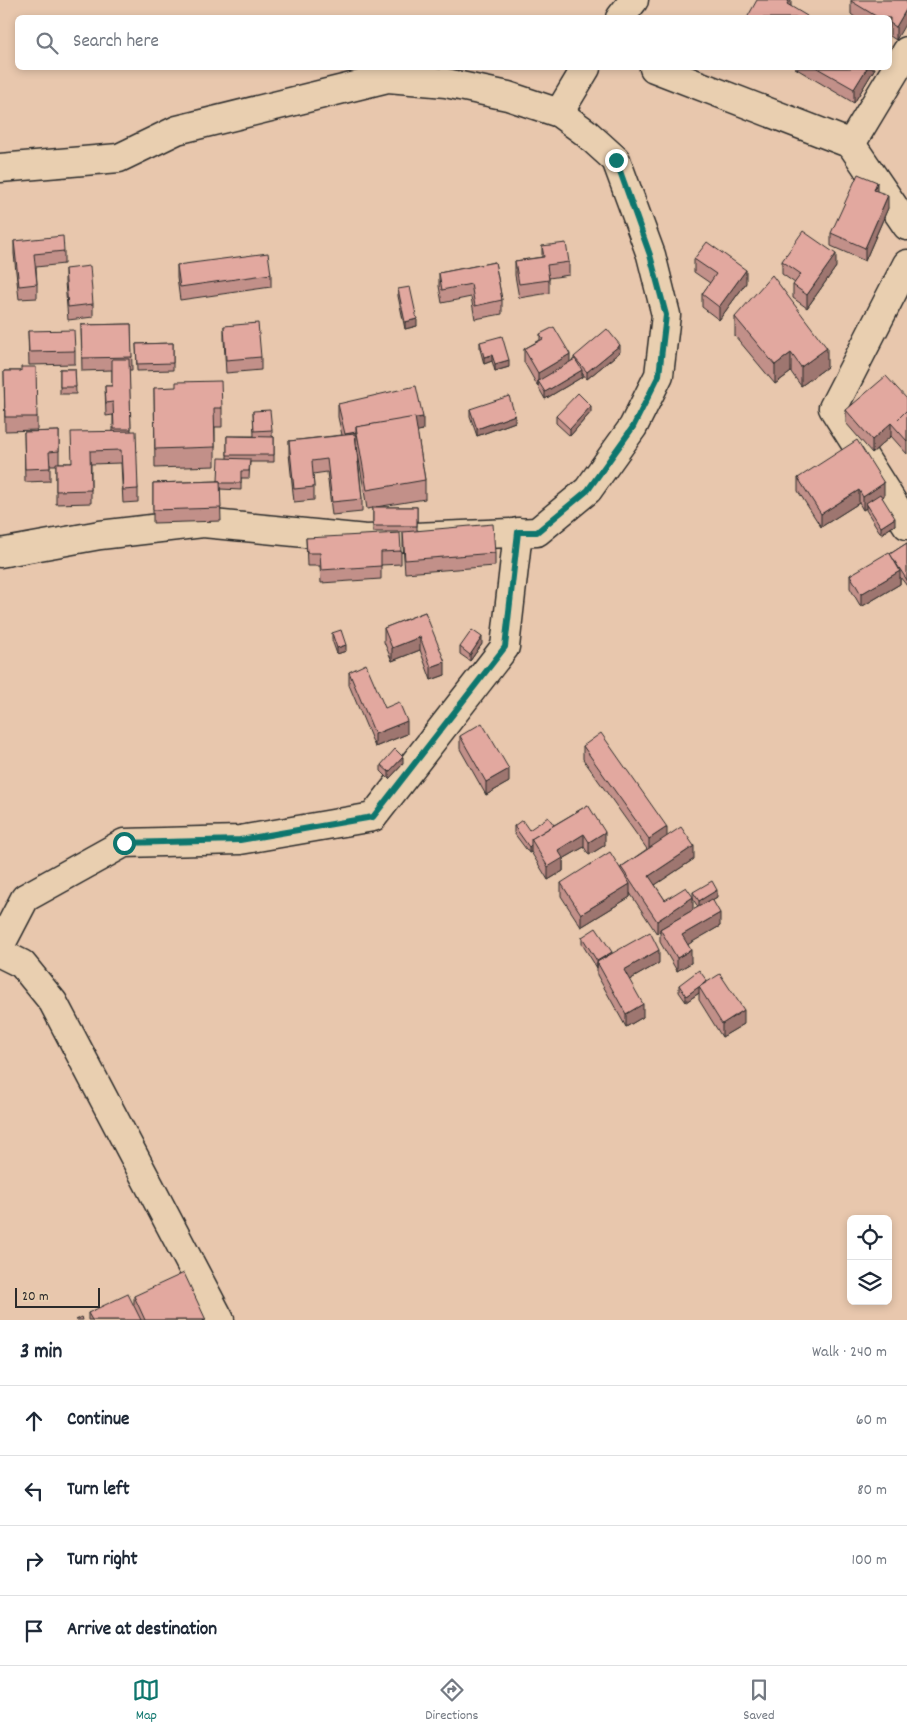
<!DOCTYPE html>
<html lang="en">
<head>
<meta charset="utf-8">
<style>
	body { margin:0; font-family:Dekko,sans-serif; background:#f2f2f3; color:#1f2937 }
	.controls { position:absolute; right:15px; bottom:15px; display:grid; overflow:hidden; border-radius:8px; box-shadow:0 2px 8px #0003 }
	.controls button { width:45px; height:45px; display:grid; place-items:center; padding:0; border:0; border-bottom:1px solid #e0e1e3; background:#fff; color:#1f2937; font:25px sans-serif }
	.scale { position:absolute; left:15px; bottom:12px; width:85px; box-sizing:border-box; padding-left:5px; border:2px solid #2b2b2b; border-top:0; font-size:14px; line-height:18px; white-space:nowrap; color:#2b2b2b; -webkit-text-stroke:4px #e9cfb0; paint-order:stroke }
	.stop { position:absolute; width:15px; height:15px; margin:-11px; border:4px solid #0f766e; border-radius:50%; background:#fff }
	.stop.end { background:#0f766e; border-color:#fff; box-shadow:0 1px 5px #0008 }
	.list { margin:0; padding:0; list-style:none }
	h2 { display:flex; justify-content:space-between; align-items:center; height:65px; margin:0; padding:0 20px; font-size:21px }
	h2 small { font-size:16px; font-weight:400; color:#747a83 }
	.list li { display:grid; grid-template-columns:32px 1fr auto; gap:15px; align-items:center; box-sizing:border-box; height:70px; padding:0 20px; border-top:1px solid #e0e1e3 }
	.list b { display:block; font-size:19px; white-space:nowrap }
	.list em { font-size:16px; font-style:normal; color:#747a83 }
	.icon { flex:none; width:28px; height:28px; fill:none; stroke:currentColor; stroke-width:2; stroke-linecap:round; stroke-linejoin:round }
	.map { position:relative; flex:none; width:907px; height:1320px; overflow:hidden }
	.search { position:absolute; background:#fff; box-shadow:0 2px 8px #0003; left:15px; right:15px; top:15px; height:55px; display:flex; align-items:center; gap:12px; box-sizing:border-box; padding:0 18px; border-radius:8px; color:#747a83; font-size:19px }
	.sheet { height:345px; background:#fff }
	nav { display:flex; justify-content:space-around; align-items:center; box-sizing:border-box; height:70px; border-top:1px solid #e0e1e3; background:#fff; font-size:14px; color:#747a83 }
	nav a { display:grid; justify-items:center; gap:2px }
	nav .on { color:#0f766e }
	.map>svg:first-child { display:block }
</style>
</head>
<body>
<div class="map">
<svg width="907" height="1320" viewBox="0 0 907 1320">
	<rect width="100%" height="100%" fill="#e8c7ad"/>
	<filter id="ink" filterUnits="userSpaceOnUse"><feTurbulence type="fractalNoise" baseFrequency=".02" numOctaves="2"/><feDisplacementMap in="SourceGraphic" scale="10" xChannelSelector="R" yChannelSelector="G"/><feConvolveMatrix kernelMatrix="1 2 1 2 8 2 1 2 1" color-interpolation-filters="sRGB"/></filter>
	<g filter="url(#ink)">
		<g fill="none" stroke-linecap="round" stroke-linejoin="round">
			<g stroke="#2b2b2b" stroke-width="31">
				<g id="minor">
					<polyline points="620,18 634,0"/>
					<polyline points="654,68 851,144 907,226"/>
					<polyline points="559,113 586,68"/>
					<polyline points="851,144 907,51"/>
					<polyline points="0,168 119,158 177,130 388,78 446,83 508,96 559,113 585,132 616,160 651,255 666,315 659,375 633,427 588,490 537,532 366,539 203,523 100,535 0,553"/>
					<polyline points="907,264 833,408 907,525"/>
					<polyline points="0,946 25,898 124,843 240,840 373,817 505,647 518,532"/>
					<polyline points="0,953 22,964 53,1002 220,1320"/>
				</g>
			</g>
			<use href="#minor" stroke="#e9cfb0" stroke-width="28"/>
		</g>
		<g fill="#c29089" stroke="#2b2b2b">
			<polygon points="907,0 896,40 890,36 890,18 856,18 851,14 851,1"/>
			<polygon points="795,68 875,68 854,103"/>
			<polygon points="877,191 888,208 865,261 831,246 831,233"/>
			<polygon points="14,241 64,251 64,264 36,267 37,284 37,298 19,299 14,254"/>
			<polygon points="542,246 569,262 569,275 549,278 549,293 519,298 515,275 515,261 542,257"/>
			<polygon points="694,259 746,283 719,320 702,307 702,294 710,283 694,272"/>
			<polygon points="782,261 836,267 807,308 793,298 793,285 795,283 782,274"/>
			<polygon points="495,262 502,300 502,314 475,319 471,297 442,303 439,286 439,273"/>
			<polygon points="177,265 271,274 271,287 180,300 177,278"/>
			<polygon points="65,269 93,304 93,317 68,320 65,282"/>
			<polygon points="398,289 417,326 405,329 398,296"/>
			<polygon points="735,317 827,367 801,386 791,372 775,384 735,336"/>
			<polygon points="131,324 132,370 129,370 131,431 138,489 138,502 123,503 121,463 91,464 91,503 56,504 56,465 50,465 50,481 25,482 24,432 59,431 59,463 71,463 113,431 113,415 106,416 105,386 112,386 112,370 82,371 81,325"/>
			<polygon points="224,326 261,357 261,370 226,373 224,339"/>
			<polygon points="28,331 75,351 75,364 29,365"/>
			<polygon points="540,334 570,362 574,359 574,357 620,352 587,379 582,373 582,377 545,399 524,362 524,349 540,340"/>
			<polygon points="480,342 509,367 495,371 492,361 484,364 480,349"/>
			<polygon points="173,343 173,370 137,371 136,344"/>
			<polygon points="60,369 75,369 76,394 60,394"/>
			<polygon points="4,371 21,371 37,417 37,430 5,431"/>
			<polygon points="154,388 222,408 222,427 215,427 215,466 155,468"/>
			<polygon points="907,399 907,454 891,436 872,453 846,423 846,410"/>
			<polygon points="338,404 423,430 417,431 425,480 425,499 376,507 417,507 417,530 495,553 495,566 405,573 403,545 403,532 373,532 373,508 367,509 357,447 362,499 362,512 332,515 327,472 313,474 314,487 314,500 294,502 289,454 289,441 342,435 338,417"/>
			<polygon points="470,409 515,422 477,436 470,416"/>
			<polygon points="253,411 272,430 272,436 274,437 274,462 250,462 249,478 241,478 241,490 220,489 221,521 153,523 153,483 218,481 227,458 227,436 254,436"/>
			<polygon points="591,412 570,436 556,423 556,416"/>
			<polygon points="798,478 884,496 882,498 895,525 881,534 866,510 866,508 863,510 859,503 821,527 798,491"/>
			<polygon points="306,538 401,551 401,564 381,565 381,579 321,583 320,566 307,566"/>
			<polygon points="907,543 907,586 900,577 900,584 861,607 850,588 850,575 890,554"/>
			<polygon points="425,612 445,675 431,680 420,650 392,661 384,642 384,628"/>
			<polygon points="332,633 346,651 337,654 332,640"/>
			<polygon points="482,644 470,661 460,654 460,647"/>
			<polygon points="349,672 385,708 407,734 375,747 349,685"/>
			<polygon points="460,736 509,782 486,795 460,749"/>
			<polygon points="583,746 667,836 694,859 655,885 665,900 693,910 698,907 693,899 693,892 717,897 712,900 720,926 688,944 691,963 677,971 660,942 660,931 657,934 630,893 630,897 581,927 561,896 561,883 621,869 621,867 647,849 583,759"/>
			<polygon points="403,764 389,779 381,771 381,765"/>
			<polygon points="588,805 605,845 589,855 584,847 563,859 563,871 548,880 531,852 529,853 514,833 514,826 529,830 554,825"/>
			<polygon points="582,937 612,954 659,963 629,980 643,1017 626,1027 597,975 597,968 582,944"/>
			<polygon points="707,982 744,1024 722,1037 699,1000 699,993 686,1002 679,992 679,985"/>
			<polygon points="134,1296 206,1320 88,1320 88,1313 134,1305"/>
		</g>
		<g fill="#9e766f" stroke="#2b2b2b">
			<polygon points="789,0 791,0 791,10 787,4"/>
			<polygon points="907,8 907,21 896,40 896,27"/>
			<polygon points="867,68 875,68 854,103 854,89"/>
			<polygon points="877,182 877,195 874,190"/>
			<polygon points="888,195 888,208 865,261 865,248"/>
			<polygon points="836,254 836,267 807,308 807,295"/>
			<polygon points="746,270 746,283 719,320 719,307"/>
			<polygon points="417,319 417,326 405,329 405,322"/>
			<polygon points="620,345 620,352 587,379 587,372"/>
			<polygon points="827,348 827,367 801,386 801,367"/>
			<polygon points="791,353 791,372 775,384 775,365"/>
			<polygon points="570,354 570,368 538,381 538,386 538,373"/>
			<polygon points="492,355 492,361 484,364 484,357"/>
			<polygon points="509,360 509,367 495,371 495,364"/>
			<polygon points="582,370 582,377 545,399 545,392"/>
			<polygon points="591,406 591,412 570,436 570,429"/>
			<polygon points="515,415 515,422 477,436 477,429"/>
			<polygon points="423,417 423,430 359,444 357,432"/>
			<polygon points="891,423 891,436 872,453 872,440"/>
			<polygon points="356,432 356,445 345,434"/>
			<polygon points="884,483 884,496 868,507 866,503 866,508 863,510 863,497"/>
			<polygon points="859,490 859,503 821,527 821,514"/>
			<polygon points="895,518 895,525 881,534 881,527"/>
			<polygon points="900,571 900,584 861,607 861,594"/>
			<polygon points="420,637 420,650 392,661 392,648"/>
			<polygon points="482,637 482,644 470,661 470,655"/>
			<polygon points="346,645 346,651 337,654 337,648"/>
			<polygon points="445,662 445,675 431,680 431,667"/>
			<polygon points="407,721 407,734 375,747 375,734"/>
			<polygon points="403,757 403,764 389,779 389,772"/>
			<polygon points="509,769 509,782 486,795 486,782"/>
			<polygon points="667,827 667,840 649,852 649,839"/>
			<polygon points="605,832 605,845 589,855 589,842"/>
			<polygon points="584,834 584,847 563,859 563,871 548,880 548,867 558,850"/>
			<polygon points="531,845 531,852 529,853 529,847"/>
			<polygon points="694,846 694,859 649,889 649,876"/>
			<polygon points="630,884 630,897 581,927 581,914"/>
			<polygon points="717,890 717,897 699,908 699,901"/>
			<polygon points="693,897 693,910 660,929 660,931 657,934 657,921"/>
			<polygon points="720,913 720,926 682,948 682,935"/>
			<polygon points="659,950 659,963 624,983 624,970"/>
			<polygon points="691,950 691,963 677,971 677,958"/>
			<polygon points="612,952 612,959 597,962 597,968 597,961"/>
			<polygon points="707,981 707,987 699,987 699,993 686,1002 686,996"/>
			<polygon points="643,1004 643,1017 626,1027 626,1014"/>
			<polygon points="744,1010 744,1024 722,1037 722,1024"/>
		</g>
		<g fill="#e2a89f" stroke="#2b2b2b">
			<polygon points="757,0 789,0 787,4 807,16 806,18 747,18"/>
			<polygon points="851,0 907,0 907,8 896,27 890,23 890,18 879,18 851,1"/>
			<polygon points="817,68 867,68 854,89"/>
			<polygon points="858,174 877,182 874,190 888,195 865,248 831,233"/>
			<polygon points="803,231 836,254 807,295 793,285 801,274 782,261"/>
			<polygon points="63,236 64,251 34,254 37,284 19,286 14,241"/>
			<polygon points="707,242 746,270 719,307 702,294 716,274 694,259"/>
			<polygon points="566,243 569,262 547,265 549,280 519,284 515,261 544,257 542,246"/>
			<polygon points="268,253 271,274 180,287 177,265"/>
			<polygon points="495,262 502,300 475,306 471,284 442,290 439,273"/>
			<polygon points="90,266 93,304 68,307 65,269"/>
			<polygon points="772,275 827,348 801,367 791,353 775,365 735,317"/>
			<polygon points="410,287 417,319 405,322 398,289"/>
			<polygon points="258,323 261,357 226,360 224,326"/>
			<polygon points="131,324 132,357 82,358 81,325"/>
			<polygon points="554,327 570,354 538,373 524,349 543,339 540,334"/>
			<polygon points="607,329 620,345 587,372 574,357"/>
			<polygon points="74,330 75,351 29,352 28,331"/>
			<polygon points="502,336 509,360 495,364 492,355 484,357 480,342"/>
			<polygon points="173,343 173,363 137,364 136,344"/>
			<polygon points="112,359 129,359 131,429 114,429 113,402 106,403 105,386 112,386"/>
			<polygon points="575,359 582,370 545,392 538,381"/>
			<polygon points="21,367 36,367 37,417 5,417 4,371 21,371"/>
			<polygon points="60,369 75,369 76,387 60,387"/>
			<polygon points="886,376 907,399 907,410 898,419 907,410 907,441 891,423 872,440 846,410"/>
			<polygon points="221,381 222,408 214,408 215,447 155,449 154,388 176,387 176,382"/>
			<polygon points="416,386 423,417 356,427 356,432 345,434 338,404"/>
			<polygon points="578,393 591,406 570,429 556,416"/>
			<polygon points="509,396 515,415 477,429 470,409"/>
			<polygon points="270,410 272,430 254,431 253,411"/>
			<polygon points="415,417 425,480 367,490 356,427"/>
			<polygon points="59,431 59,451 49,452 50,468 25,469 24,432"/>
			<polygon points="136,431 138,489 123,490 121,450 90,451 91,490 56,491 56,463 72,463 71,432"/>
			<polygon points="355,434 362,499 332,502 327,459 312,461 314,487 294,489 289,441"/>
			<polygon points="227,436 274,437 274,455 227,455"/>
			<polygon points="857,440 884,483 863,497 859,490 821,514 798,478"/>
			<polygon points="219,458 250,459 249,471 241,471 241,483 220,483 220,481 218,481"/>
			<polygon points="220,481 221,508 153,510 153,483"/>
			<polygon points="880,494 895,518 881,527 866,503"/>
			<rect x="373" y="507" width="44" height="19"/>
			<polygon points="493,524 495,553 405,560 403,532"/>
			<polygon points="400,533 401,551 381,552 381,566 321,570 320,553 307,553 306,538"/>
			<polygon points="907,543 907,580 890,554"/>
			<polygon points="889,552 900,571 861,594 850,575"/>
			<polygon points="425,612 445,662 431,667 420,637 392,648 384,628"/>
			<polygon points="341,630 346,645 337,648 332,633"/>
			<polygon points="472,630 482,637 470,655 460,647"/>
			<polygon points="366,664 385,708 399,702 407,721 375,734 349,672"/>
			<polygon points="482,723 509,769 486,782 460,736"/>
			<polygon points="601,733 667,827 649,839 583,746"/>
			<polygon points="395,749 403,757 389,772 381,765"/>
			<polygon points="588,805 605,832 589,842 584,834 558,850 563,858 548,867 531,839"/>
			<polygon points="548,817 554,825 531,839 531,845 529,847 514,826 522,820 529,830"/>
			<polygon points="681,827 694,846 649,876 665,900 686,887 693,897 657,921 621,867"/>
			<polygon points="610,852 630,884 581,914 561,883"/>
			<polygon points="712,881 717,890 699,901 693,892"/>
			<polygon points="712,899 720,913 682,935 691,950 677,958 660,929"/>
			<polygon points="596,928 612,952 597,961 582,937"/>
			<polygon points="650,932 659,950 624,970 643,1004 626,1014 597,962"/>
			<polygon points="699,970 707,981 686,996 679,985"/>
			<polygon points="720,974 744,1010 722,1024 699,987"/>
			<polygon points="184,1273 206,1320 145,1320 134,1296"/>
			<polygon points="128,1294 141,1320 92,1320 88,1313"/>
			<polygon points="82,1317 83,1320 76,1320"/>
		</g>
	</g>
	<g fill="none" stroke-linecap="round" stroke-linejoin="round" filter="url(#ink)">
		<polyline stroke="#0f766e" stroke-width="6" points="124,843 240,840 373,817 505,647 518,532 537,532 588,490 633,427 659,375 666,315 650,255 616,160"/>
	</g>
</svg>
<div class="controls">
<button><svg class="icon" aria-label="locate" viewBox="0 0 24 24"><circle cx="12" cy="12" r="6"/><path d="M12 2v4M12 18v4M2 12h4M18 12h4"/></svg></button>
<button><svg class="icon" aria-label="layers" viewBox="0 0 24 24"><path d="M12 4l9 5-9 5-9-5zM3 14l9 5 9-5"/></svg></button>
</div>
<div class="scale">20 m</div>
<div class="stop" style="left:124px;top:843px"></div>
<div class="stop end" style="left:616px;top:160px"></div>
<div class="search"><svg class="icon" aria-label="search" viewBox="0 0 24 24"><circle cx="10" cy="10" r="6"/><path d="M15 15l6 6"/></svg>Search here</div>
</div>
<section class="sheet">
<h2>3 min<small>Walk · 240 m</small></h2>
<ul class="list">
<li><svg class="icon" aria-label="ahead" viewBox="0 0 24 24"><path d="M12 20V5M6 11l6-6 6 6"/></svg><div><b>Continue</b></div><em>60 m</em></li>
<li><svg class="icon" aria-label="left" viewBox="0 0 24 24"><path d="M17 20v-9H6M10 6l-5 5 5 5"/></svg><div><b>Turn left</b></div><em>80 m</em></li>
<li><svg class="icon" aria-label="right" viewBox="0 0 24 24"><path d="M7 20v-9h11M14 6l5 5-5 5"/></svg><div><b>Turn right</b></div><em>100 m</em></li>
<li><svg class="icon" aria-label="arrive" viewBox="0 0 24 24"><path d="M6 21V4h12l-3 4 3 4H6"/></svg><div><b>Arrive at destination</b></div></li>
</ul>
</section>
<nav>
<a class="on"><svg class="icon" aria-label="map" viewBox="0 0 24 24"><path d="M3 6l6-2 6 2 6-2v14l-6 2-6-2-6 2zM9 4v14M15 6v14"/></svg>Map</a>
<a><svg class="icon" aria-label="directions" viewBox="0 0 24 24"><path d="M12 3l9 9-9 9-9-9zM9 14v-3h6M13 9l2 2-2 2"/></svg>Directions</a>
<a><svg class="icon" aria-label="saved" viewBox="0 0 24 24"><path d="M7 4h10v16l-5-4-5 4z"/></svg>Saved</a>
</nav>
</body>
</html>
